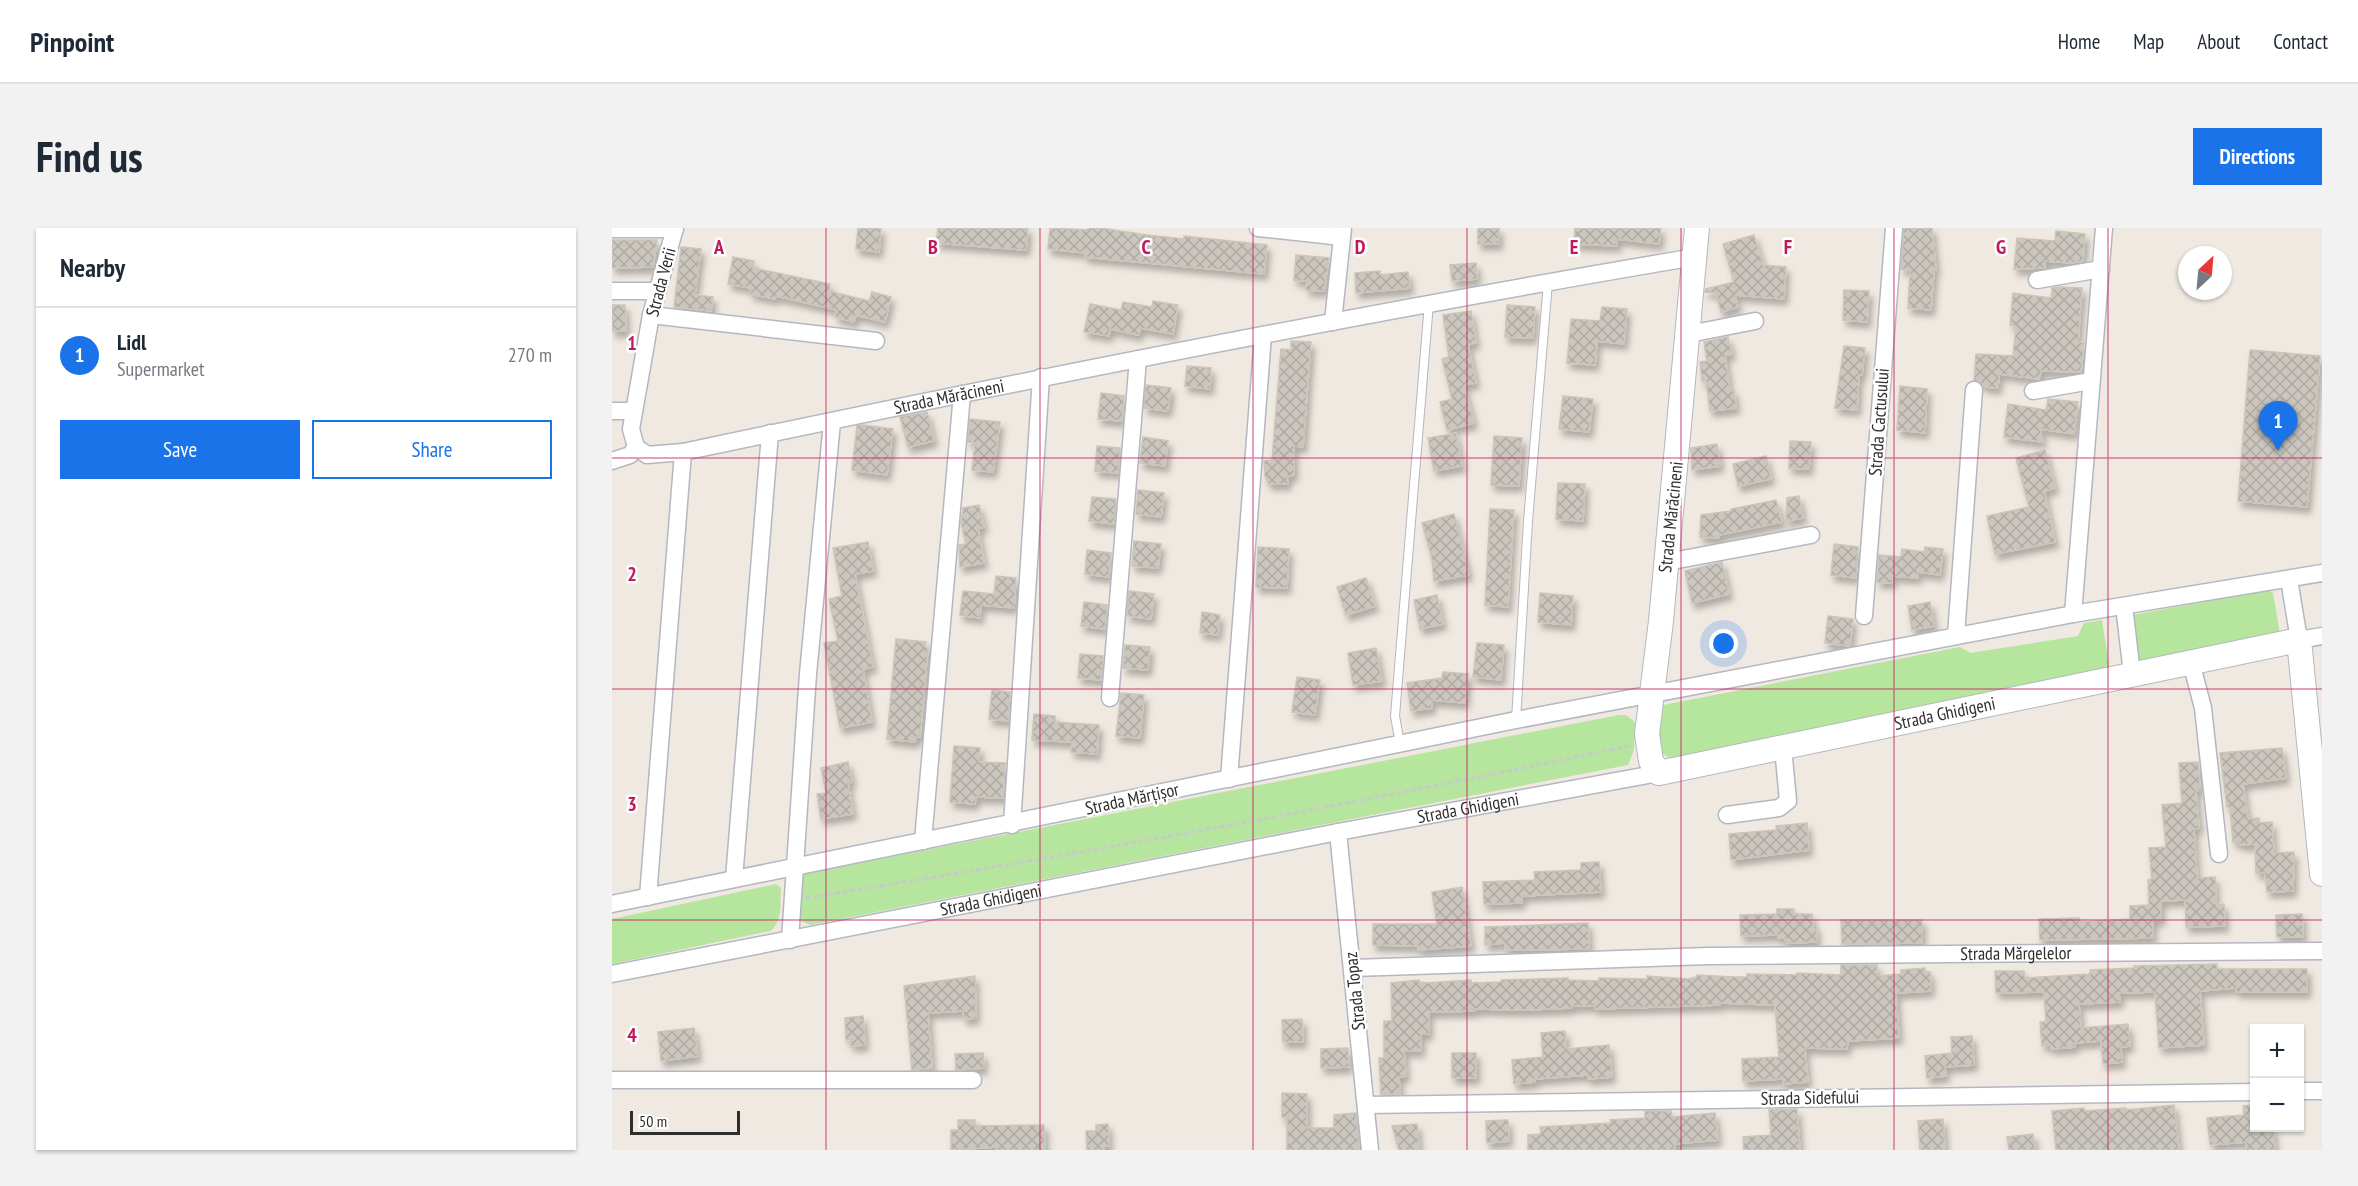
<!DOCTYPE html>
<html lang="en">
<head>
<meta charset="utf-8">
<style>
	body { margin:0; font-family:"PT Sans Narrow",sans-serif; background:#f2f2f3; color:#1f2937 }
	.controls { position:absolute; right:18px; bottom:18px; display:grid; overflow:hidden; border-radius:0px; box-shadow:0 2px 4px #0004 }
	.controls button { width:54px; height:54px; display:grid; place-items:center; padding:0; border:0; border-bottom:2px solid #e0e1e3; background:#fff; color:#1f2937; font:30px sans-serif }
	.compass { position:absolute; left:1566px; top:18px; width:54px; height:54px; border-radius:50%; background:#fff; box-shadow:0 2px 4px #0004; rotate:26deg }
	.scale { position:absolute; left:18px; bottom:15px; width:110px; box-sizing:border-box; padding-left:6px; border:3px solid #2e2e2e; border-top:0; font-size:16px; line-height:21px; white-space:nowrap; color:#2e2e2e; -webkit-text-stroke:4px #fff; paint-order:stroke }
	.you { position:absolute; left:1112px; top:416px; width:21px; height:21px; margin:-15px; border:4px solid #fff; border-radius:50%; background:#1a73e8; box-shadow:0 0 0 9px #1a73e833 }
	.badge { display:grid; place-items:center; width:39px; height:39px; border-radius:50%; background:#1a73e8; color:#fff; font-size:20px; font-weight:700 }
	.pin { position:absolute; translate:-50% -50px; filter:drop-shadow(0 2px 3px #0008) }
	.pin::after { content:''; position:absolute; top:32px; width:21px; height:18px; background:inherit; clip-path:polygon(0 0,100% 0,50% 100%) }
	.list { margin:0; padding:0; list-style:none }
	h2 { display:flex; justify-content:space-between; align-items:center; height:78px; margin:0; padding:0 24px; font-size:26px }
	h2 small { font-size:20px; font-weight:400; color:#747a83 }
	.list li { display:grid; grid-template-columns:39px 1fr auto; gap:18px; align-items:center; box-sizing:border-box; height:96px; padding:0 24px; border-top:2px solid #e0e1e3 }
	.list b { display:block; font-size:22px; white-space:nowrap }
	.list p { margin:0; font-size:20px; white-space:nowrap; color:#747a83 }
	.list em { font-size:20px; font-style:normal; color:#747a83 }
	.actions { display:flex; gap:12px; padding:18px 24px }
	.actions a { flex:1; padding:14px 0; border:2px solid #1a73e8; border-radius:0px; text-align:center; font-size:21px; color:#1a73e8 }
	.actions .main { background:#1a73e8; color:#fff }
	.map { position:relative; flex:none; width:1710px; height:922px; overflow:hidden; border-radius:0px }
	header { display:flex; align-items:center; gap:36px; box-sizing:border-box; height:84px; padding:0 30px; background:#fff; border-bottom:2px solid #e0e1e3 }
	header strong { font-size:28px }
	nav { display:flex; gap:33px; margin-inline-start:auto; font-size:21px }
	.intro { display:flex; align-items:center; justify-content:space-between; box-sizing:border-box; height:144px; padding:0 36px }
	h1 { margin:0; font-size:42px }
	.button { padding:15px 27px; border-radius:0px; background:#1a73e8; color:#fff; font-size:21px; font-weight:700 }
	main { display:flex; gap:36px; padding:0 36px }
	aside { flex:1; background:#fff; border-radius:0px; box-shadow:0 2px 4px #0004 }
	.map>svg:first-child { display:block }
</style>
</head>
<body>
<header>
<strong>Pinpoint</strong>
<nav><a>Home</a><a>Map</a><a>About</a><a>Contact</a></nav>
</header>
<div class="intro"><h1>Find us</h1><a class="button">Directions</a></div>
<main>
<aside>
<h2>Nearby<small></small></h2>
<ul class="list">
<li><span class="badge">1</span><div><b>Lidl</b><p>Supermarket</p></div><em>270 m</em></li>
</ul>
<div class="actions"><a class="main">Save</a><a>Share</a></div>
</aside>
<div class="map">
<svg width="1710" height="922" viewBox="0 0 1710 922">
	<defs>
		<pattern id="building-cross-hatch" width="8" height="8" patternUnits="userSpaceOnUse" patternTransform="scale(1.5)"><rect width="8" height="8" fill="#cbc7bf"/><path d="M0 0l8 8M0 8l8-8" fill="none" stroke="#afaba4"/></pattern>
		<filter id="shadow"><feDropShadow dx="3.5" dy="6" stdDeviation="3" flood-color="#0004"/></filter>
	</defs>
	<rect width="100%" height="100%" fill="#efe9e1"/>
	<g fill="#b6e59e">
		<polygon points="1656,362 1661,365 1668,406 1528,434 1526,429 1520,387"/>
		<polygon points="1490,392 1498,443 1062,533 1048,524 1044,500 1046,478 1348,419 1358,425 1466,408 1472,395"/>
		<polygon points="1007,487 1014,487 1023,494 1022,522 1016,537 198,697 189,693 186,688 189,648 196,645"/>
		<path d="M164,656L169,660C168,675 171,694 158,703L0,736V691Z"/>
	</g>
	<g fill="url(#building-cross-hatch)" stroke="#cbc5ba" stroke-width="1.5" filter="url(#shadow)">
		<polygon points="246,0 269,0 267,24 244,21"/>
		<polygon points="326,0 416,0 414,22 324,15"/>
		<polygon points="438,0 476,2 476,0 488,0 535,7 572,11 572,8 655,17 652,46 473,29 474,25 436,21"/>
		<rect x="866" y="0" width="21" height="16"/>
		<polygon points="963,0 1049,0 1047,16 1005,11 1005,18 962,16"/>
		<polygon points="1292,0 1320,0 1324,42 1322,42 1319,82 1296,80 1298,42 1289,41"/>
		<polygon points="1444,3 1473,6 1471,33 1459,35 1433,33 1433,40 1402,41 1405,10 1443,13"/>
		<polygon points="1142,7 1151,37 1174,39 1172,71 1123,67 1126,79 1109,84 1104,65 1093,64 1094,61 1122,54 1111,16"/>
		<polygon points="0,12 45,12 41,39 0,40"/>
		<polygon points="69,19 89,21 83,67 101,69 99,83 62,79"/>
		<polygon points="684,27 717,30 712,63 694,62 695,53 682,52"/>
		<polygon points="121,29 142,33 141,40 218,56 217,63 257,73 260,64 279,69 273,94 244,87 242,94 223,89 225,82 164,68 163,71 138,66 139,60 116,56"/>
		<polygon points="864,35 865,51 840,53 838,37"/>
		<polygon points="768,43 768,47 796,44 798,60 744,65 743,45"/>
		<polygon points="1448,59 1470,60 1466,114 1472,115 1469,144 1429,143 1427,151 1387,146 1386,160 1372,159 1368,154 1362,152 1364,126 1401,128 1404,98 1398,97 1401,65 1439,70 1440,60"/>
		<polygon points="1232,62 1257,63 1255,94 1231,92"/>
		<polygon points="541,73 566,77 561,106 528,100 527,107 498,101 497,108 472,104 478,76 509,82 511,74 540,79"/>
		<polygon points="0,77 13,77 14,103 0,103"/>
		<polygon points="895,77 923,79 921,110 893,109"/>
		<polygon points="990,79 1015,81 1012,116 985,113 983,137 955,135 959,91 988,93"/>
		<polygon points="859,83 864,115 856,116 864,155 852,157 862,195 835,202 828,174 840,171 830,131 837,129 831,87"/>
		<polygon points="1116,109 1120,126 1113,127 1118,163 1122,163 1124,180 1098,183 1094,152 1090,153 1088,134 1095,133 1092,114"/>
		<polygon points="679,113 699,114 691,219 682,218 682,247 675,249 676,256 657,256 653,248 652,233 660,232 669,121 679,122"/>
		<polygon points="1232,118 1253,120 1250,147 1247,146 1245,182 1223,180"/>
		<polygon points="1638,122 1708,128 1695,279 1626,273"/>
		<polygon points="575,138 599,140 598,161 573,158"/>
		<polygon points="534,157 559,160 556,183 532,180"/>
		<polygon points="1288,158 1315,161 1313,205 1285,202"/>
		<polygon points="489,165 512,168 510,193 486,191"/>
		<polygon points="951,168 981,171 977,204 947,201"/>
		<polygon points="1436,171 1466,174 1462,206 1428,201 1431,214 1392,209 1396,176 1434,182"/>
		<polygon points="315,184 322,213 296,219 288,189"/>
		<polygon points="358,191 388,194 381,244 360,242 363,215 356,214"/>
		<polygon points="251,197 281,201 275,247 240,242 245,198"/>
		<polygon points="844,205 850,238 822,243 816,210"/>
		<polygon points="882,208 910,210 907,258 879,257"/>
		<polygon points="531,209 556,213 553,238 528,235"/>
		<polygon points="1178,213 1199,214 1197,241 1177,240"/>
		<polygon points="1105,216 1108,238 1080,242 1079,220"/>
		<polygon points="485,218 508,220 506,245 483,243"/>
		<polygon points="1433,222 1443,260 1432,263 1443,314 1383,326 1375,288 1417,279 1404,230"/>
		<polygon points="1154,228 1159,251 1126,258 1121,236"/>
		<polygon points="946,255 973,256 971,293 944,291"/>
		<polygon points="526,262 552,265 549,289 524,286"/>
		<polygon points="1187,268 1191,290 1174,293 1175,270"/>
		<polygon points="480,269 504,271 502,296 477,293"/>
		<polygon points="1164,272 1170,294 1107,307 1107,310 1088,309 1089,287 1119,283 1119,281"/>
		<polygon points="367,277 372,299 366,301 372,335 348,339 347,317 354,316 349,295 351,280"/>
		<polygon points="878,281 902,282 896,379 873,377"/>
		<polygon points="842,286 857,347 822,353 820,331 810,295"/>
		<polygon points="522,313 549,316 546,340 520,338"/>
		<polygon points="256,314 261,343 243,346 261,439 251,441 260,494 228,500 212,415 226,413 217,371 230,368 221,320"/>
		<polygon points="1222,316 1246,319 1244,350 1219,347"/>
		<polygon points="646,319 677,321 675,360 644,359"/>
		<polygon points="1313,319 1331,321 1328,347 1306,344 1306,350 1280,348 1280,355 1265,354 1267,327 1289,329 1290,321 1312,324"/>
		<polygon points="475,322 499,325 497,349 473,346"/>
		<polygon points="1110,334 1117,366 1080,375 1073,343"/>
		<polygon points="384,348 404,350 402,380 369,377 368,390 348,387 351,363 382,366"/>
		<polygon points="754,350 763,378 734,387 725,359"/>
		<polygon points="517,363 542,366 539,391 515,388"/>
		<polygon points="928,365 961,368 959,397 926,394"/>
		<polygon points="825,367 831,396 808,401 802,372"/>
		<polygon points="472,374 495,377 493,401 469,398"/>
		<polygon points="1318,374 1322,398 1300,402 1296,378"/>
		<polygon points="590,384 608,387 606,407 588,405"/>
		<polygon points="1216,388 1241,391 1238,418 1213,415"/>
		<polygon points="284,411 314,414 313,419 316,420 308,509 304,509 303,514 275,511"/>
		<polygon points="865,415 892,417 889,452 861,449"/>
		<polygon points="513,417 538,419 536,442 511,440"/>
		<polygon points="764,420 770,453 741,457 736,425"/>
		<polygon points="468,426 491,428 489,452 466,450"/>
		<polygon points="831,444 856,446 853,475 819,472 820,480 799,483 795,455 830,450"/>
		<polygon points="685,449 708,452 703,487 680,484"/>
		<polygon points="380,462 398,464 396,493 377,491"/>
		<polygon points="509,465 532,467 528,510 504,508"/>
		<polygon points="422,486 443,488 443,494 487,497 485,526 459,524 460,514 420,512"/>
		<polygon points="342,518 368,520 367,534 393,535 391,570 364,569 363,576 338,574"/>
		<polygon points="1670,520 1674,550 1631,556 1636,591 1647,590 1647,595 1660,594 1662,625 1682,624 1681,663 1655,664 1653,645 1644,645 1643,616 1628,617 1628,614 1621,614 1618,579 1615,579 1608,525"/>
		<polygon points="236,534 240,554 236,555 241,586 209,591 205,566 214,565 209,540"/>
		<polygon points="1586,534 1588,562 1584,563 1587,600 1582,601 1585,650 1603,649 1604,677 1612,676 1613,698 1574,699 1573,672 1549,673 1549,692 1541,692 1541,710 1428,712 1427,691 1467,690 1468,694 1518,691 1518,678 1537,677 1536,652 1540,651 1537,620 1554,619 1550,577 1570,575 1567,535"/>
		<polygon points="1195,595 1197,622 1119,632 1117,606 1165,602 1164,598"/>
		<polygon points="987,634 989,664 910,668 910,675 872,676 871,654 923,652 922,644 969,642 969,635"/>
		<polygon points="850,659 859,718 806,722 806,718 761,717 761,696 825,696 820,664"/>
		<polygon points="1165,681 1182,681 1182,686 1200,686 1201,698 1204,698 1205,714 1174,715 1173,710 1166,710 1166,707 1129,708 1128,687 1165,686"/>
		<polygon points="1690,686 1691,709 1665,709 1664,687"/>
		<polygon points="1229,692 1310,692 1310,715 1230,716"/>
		<polygon points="976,695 977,721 893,722 893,715 873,717 873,699"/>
		<polygon points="1605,736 1605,741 1695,741 1695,764 1624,764 1624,760 1588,763 1592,817 1547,820 1543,764 1507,765 1508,774 1467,776 1469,800 1516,796 1518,818 1509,819 1510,834 1491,836 1489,813 1463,815 1463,819 1439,821 1439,817 1430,818 1428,794 1434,794 1432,764 1384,765 1383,743 1412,743 1413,750 1478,746 1478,742 1522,740 1522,738"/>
		<polygon points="1229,737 1265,737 1265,748 1289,746 1289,742 1313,740 1313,744 1318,744 1319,763 1284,765 1287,810 1236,813 1235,821 1193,820 1196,854 1171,856 1171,851 1131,853 1130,831 1167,829 1163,777 1108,775 1108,777 983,781 983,778 960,778 960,780 912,782 863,781 863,783 817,784 817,806 809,806 809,823 792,823 794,848 787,849 788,866 769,866 767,830 772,830 772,793 780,793 779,755 807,752 807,754 815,755 859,752 859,755 889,754 889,752 956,750 956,752 987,753 987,750 1035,751 1035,748 1076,751 1085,749 1085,747 1122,749 1135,749 1135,746 1185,747 1185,745 1229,747"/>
		<polygon points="363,748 364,790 352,791 351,783 316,785 320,840 300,842 292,758"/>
		<polygon points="251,788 253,817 239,818 239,811 234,812 233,790"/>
		<polygon points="690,791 691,814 671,814 670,792"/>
		<polygon points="82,800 86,828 49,833 46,804"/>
		<polygon points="953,803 954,821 997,817 1000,849 976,851 976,847 923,851 923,854 902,856 900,832 931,829 929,805"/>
		<polygon points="1360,808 1362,837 1333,839 1334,848 1315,850 1313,828 1340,825 1339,809"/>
		<polygon points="736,820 737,839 709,840 709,821"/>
		<polygon points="371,825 372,840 344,842 343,826"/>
		<rect x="840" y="825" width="24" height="25"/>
		<polygon points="670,865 695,866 695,900 722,900 722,887 744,885 747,922 675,922 675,889 670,889"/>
		<polygon points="1562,877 1567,922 1444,922 1440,883 1472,880 1472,883 1514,880 1514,882"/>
		<polygon points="1642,877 1642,900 1661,900 1663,922 1635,922 1634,914 1598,917 1595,890 1632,887 1631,878"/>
		<polygon points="1185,881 1188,922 1132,922 1131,909 1159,907 1157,882"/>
		<polygon points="1033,883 1059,883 1060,889 1103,885 1106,912 1062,916 1063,922 916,922 916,907 929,906 928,899 999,895 998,892 1033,890"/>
		<polygon points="1331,891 1333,922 1308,922 1306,893"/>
		<polygon points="346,892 363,892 363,898 432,897 433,922 384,922 384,919 339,922 339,902 346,902"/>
		<polygon points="896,892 897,913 875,915 874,893"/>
		<polygon points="496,896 497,918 492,918 492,922 475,922 474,903 484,903 484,897"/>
		<polygon points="805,896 807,922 787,922 780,898"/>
		<polygon points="1421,906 1423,922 1397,922 1395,909"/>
	</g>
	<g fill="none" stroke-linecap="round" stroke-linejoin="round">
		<g stroke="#b4b7c1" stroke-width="10">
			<g id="lane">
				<polyline points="904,492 916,293 936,54"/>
				<polyline points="788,516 783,488 817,75"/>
			</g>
		</g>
		<g stroke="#b4b7c1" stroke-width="19">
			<g id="street">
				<path id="s1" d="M63,0L39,87L19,201L24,219L35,227L71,224C407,153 744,86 1083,29"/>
				<polyline points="646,0 730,9"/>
				<polyline points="0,1 63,1"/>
				<polyline points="1425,52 1489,41"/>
				<polyline points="0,63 46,63"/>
				<polyline points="39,87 264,113"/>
				<polyline points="721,94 731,0"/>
				<polyline points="1077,106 1143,93"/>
				<polyline points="1421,163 1479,153"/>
				<polyline points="0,183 21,183"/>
				<polyline points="0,233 18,227 24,219"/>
				<polyline points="1055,334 1199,307"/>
				<polyline points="1677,351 1687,412 1710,408"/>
				<polyline points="1512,378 1520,446"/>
				<polyline points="1461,386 1492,0"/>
				<polyline points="1252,388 1282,0"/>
				<polyline points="1344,407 1362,162"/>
				<polyline points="1579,434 1591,480 1607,626"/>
				<polyline points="498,470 526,131"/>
				<polyline points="617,551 651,107"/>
				<polyline points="1115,587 1167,580 1176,573 1171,519"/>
				<polyline points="400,597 429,149"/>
				<polyline points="726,604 758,922"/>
				<polyline points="311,613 350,166"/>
				<polyline points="122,651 158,205"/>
				<polyline points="36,669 71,224"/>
				<polyline points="0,676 904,492 1461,386 1710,345"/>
				<polyline points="178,712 196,446 220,194"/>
				<path id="s2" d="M741,740L1096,728L1710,723"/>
				<path id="s3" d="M0,746L726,604L1047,545"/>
				<polyline points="0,852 361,852"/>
				<polyline points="1688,863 1710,863"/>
				<polyline points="754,877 1642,864"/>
			</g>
		</g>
		<g stroke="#b4b7c1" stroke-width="26">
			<g id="secondary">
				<path id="s4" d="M1085,0L1049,393L1035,506L1039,533L1047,545L1687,412L1710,646"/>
			</g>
		</g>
		<path stroke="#c9c9c9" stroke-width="3" stroke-dasharray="4.5 3" stroke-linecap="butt" d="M194,670C469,626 744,576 1016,518L1018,514"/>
		<use href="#lane" stroke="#fff" stroke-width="8"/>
		<use href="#street" stroke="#fff" stroke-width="16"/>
		<use href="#secondary" stroke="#fff" stroke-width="24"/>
	</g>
	<path fill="none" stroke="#c2185b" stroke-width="1.5" stroke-opacity="0.55" d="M214,0V922M428,0V922M641,0V922M855,0V922M1069,0V922M1282,0V922M1496,0V922M0,230H1710M0,461H1710M0,692H1710"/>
	<g text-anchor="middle" stroke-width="5" stroke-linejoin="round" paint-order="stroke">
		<g font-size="18" fill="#2e2e2e" stroke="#fff">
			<text transform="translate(49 54) rotate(-75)" y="6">Strada Verii</text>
			<text dy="6" stroke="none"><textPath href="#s1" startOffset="546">Strada Mărăcineni</textPath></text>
			<text transform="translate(1267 194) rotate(-86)" y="6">Strada Cactusului</text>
			<text transform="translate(1059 289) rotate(-84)" y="6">Strada Mărăcineni</text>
			<text dy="6" stroke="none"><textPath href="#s4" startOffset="842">Strada Ghidigeni</textPath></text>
			<text transform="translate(520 571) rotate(-12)" y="6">Strada Mărțișor</text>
			<text dy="6" stroke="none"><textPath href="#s3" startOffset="872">Strada Ghidigeni</textPath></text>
			<text dy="6" stroke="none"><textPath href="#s3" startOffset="386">Strada Ghidigeni</textPath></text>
			<text dy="6" stroke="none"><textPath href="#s2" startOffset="663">Strada Mărgelelor</textPath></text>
			<text transform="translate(743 763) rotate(-96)" y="6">Strada Topaz</text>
			<text transform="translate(1198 870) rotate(-1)" y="6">Strada Sidefului</text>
		</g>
	</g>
	<g font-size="20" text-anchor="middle" font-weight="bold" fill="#c2185b" stroke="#fff" stroke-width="5" stroke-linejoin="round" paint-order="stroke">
		<text x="107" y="26">A</text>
		<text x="321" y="26">B</text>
		<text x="534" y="26">C</text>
		<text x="748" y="26">D</text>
		<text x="962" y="26">E</text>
		<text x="1176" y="26">F</text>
		<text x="1389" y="26">G</text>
		<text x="20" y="122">1</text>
		<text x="20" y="353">2</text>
		<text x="20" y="583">3</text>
		<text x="20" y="814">4</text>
	</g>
</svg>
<div class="controls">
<button>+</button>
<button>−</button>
</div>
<svg class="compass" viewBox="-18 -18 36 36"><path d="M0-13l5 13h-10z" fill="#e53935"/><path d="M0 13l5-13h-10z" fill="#747a83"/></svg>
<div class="scale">50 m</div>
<div class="you"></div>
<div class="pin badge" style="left:1666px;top:223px">1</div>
</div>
</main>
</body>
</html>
